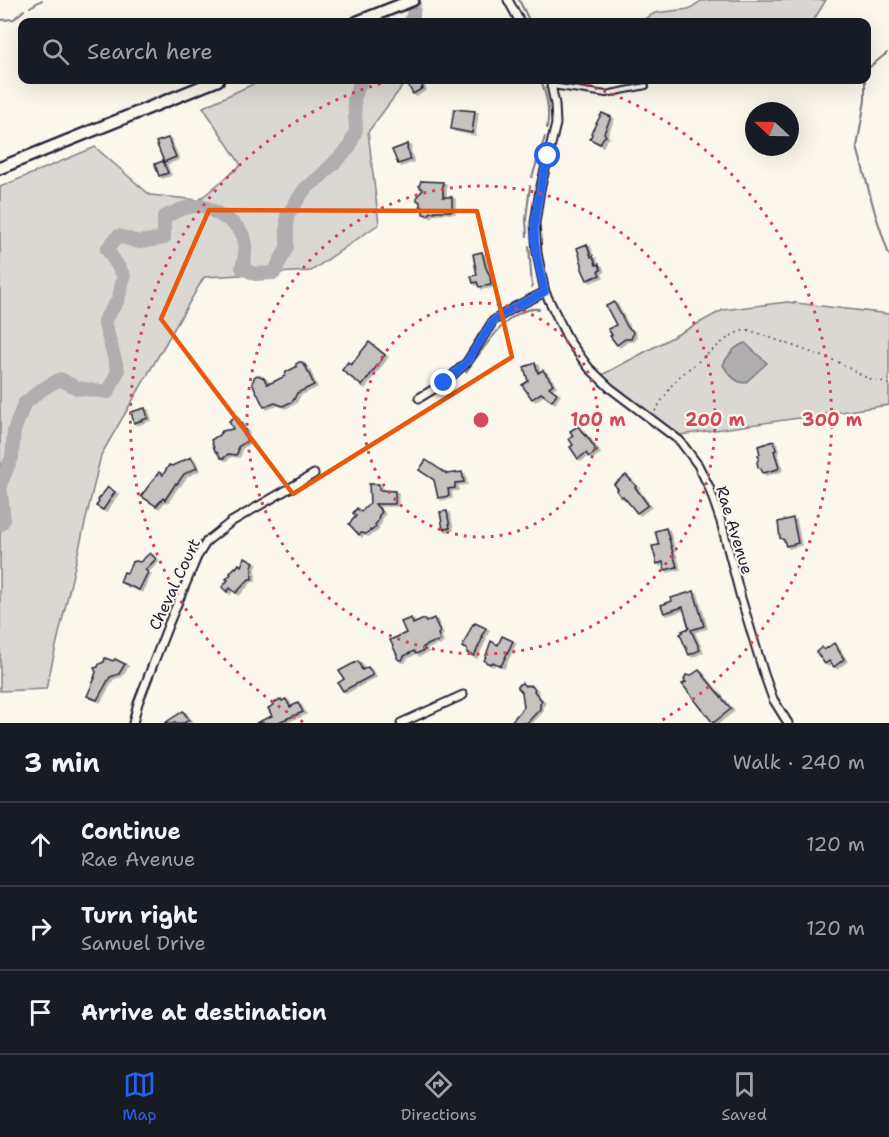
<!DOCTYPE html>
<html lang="en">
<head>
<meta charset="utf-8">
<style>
	body { margin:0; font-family:"Shantell Sans",sans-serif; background:#20242c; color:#f1f3f6 }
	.compass { position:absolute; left:745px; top:102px; width:54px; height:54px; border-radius:50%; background:#171b24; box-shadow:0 6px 24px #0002; rotate:292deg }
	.stop { position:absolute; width:18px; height:18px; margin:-14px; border:4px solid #2563eb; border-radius:50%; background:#fff }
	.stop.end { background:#2563eb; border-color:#fff; box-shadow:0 2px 6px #0008 }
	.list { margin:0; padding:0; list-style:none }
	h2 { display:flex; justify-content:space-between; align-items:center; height:78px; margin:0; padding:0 24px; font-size:26px }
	h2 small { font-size:20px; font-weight:400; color:#9ea1a6 }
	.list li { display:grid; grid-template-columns:39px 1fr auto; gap:18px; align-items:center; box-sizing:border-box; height:84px; padding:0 24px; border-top:2px solid #363941 }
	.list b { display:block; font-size:22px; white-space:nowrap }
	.list p { margin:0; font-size:20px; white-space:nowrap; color:#9ea1a6 }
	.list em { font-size:20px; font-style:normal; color:#9ea1a6 }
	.icon { flex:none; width:33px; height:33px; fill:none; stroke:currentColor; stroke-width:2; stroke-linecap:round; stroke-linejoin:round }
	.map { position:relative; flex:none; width:889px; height:723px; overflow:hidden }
	.search { position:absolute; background:#171b24; box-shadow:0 6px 24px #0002; left:18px; right:18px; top:18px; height:66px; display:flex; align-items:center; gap:15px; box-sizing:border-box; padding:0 21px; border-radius:12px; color:#9ea1a6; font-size:22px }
	.sheet { height:330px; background:#171b24 }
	nav { display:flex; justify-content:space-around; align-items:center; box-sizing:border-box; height:84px; border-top:2px solid #363941; background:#171b24; font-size:16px; color:#9ea1a6 }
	nav a { display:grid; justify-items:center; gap:3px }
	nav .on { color:#2563eb }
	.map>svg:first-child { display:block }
</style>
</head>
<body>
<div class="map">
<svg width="889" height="723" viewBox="0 0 889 723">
	<defs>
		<filter id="shadow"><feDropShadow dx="3" dy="2" stdDeviation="0" flood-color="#0004"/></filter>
	</defs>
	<rect width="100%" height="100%" fill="#fbf7ec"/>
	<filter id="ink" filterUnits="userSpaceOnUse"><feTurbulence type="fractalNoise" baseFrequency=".0167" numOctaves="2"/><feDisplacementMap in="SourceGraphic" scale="12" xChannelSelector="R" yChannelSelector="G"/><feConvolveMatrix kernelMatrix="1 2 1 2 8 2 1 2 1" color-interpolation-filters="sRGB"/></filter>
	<g filter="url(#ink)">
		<g fill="#dbd8d3" stroke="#7e7d87" stroke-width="1.5">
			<polygon points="712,0 826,0 815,18 810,22 639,22 655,13 689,9 701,1"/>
			<polygon points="262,80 407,80 368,132 379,224 311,271 204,277 101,455 46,689 0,691 0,187 95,147 150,195 199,200 241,165 203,107"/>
			<polygon points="787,302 889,314 889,405 680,435 648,413 602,375 723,310"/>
		</g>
		<path fill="#b1aeb0" stroke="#787681" stroke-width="1.5" d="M745,343L767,363L745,383C735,383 728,373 723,365C727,356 735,346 745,343Z"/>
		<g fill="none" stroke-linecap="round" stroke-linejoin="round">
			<g stroke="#787681" stroke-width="2">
				<polyline points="519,0 530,22"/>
				<polyline points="30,7 42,0"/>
				<polyline points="0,20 14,19 24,10"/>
				<polyline points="866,70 887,53"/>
				<path d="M541,80C547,97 550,110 547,128"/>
				<polyline points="865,80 865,100 857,147 875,213 889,255"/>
				<polyline points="532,177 545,137"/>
				<polyline points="527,236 526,219 530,186"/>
				<polyline points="529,246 532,287"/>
				<path d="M466,372C483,350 508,306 539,309"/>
			</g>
			<g stroke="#b1aeb0" stroke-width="14">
				<polyline points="410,22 413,16 414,0"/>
				<path d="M0,525L4,520L0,485L12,457L14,431L24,404L41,390L60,379L77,388L108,392L118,371L104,321L118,300L124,276L107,249L118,236L139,242L164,238V217C175,212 187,205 200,206C206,206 213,211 218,214C244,227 250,240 242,268L255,274L274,273L287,247V216L304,190L321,176L349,148L356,130L354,99L361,80"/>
			</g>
		</g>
		<g fill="#c6c2c0" stroke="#22223b" stroke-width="1.5" filter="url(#shadow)">
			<polygon points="419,80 423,88 413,94 408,85"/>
			<polygon points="454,109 475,111 472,133 451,129"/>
			<polygon points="602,113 611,117 604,133 606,136 603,138 600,144 590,139 592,134 591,133"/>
			<polygon points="168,138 176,157 164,162 156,142"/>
			<polygon points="408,144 407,149 410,155 410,160 398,164 392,150"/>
			<polygon points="163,161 168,173 159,176 155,164"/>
			<polygon points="421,181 443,182 443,197 452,197 452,211 435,211 435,212 431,212 428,215 423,214 423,207 420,207 420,202 417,200 417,196 423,190 419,186"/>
			<polygon points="587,244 591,257 593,256 596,265 599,264 601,270 598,271 600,275 587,280 582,269 582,264 577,248"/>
			<polygon points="482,252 486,268 490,276 491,285 479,287 477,282 473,283 471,276 477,275 473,254"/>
			<polygon points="614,302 628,328 632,330 633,334 631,339 625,339 617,345 610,336 612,335 608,329 616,325 606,306"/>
			<polygon points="369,342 385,355 362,386 342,370 348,362 351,365"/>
			<polygon points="299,362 302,362 304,366 305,365 314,385 297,393 293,401 283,406 275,403 264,407 252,383 255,376 258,375 264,378 267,384 273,382 285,376 286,372 296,367 296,364"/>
			<polygon points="535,363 538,373 543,370 553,384 549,387 557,393 552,401 541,393 532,399 522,385 528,381 524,367"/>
			<polygon points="145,408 148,418 134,423 131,412"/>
			<polygon points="236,416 246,432 244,434 247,441 238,447 238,452 236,455 228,454 224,458 221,458 217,452 215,451 211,440 219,435 222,431 233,429 229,421"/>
			<polygon points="578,426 585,436 586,435 597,451 589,457 586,453 578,459 570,447 573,445 569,439 573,436 570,431"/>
			<polygon points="774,441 776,450 774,451 779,467 778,469 763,473 761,469 758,467 757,462 759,458 758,455 760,454 758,446"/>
			<polygon points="191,457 197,468 184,474 177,484 176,483 165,500 163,498 156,506 141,496 159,472 163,475 169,465 172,466"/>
			<polygon points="426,460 447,474 462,472 464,482 455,483 455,488 448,489 449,496 438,498 434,480 419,470"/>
			<polygon points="626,475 636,486 635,487 648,505 637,513 623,496 621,497 616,490 618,489 614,484"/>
			<polygon points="369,484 379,484 379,490 395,491 395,504 375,504 382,512 379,515 378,521 375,525 376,527 371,531 370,530 366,534 361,533 359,535 349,524 356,516 353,513 357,508 361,512 370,503"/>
			<polygon points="108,487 115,492 103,510 96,506 99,502 98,500"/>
			<polygon points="447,511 450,528 443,529 440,512"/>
			<polygon points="793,518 798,543 786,546 784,540 780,538 778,522"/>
			<polygon points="666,528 677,567 665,570 663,562 657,564 652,546 659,545 655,531"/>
			<polygon points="150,553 156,559 145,570 148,572 139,590 120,582 124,572 127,573 132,562 136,561 140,562"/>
			<polygon points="245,557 254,562 252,566 252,579 249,579 236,593 230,588 227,592 222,587 228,580 226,579 231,574 230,573 235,567 236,568 239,564 241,566"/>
			<polygon points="694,591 704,626 691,630 700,650 689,655 680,634 683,632 682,631 689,628 683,607 664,613 661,605 672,601 671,598"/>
			<polygon points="411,618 413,624 424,619 426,622 434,618 440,632 438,634 440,640 437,643 434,642 423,647 425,650 416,654 414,651 404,656 402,660 399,660 397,658 397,655 390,640 406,633 401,622"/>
			<polygon points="475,623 486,628 482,637 483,637 474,656 467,653 467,649 462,647 473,624 474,625"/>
			<polygon points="502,636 513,641 501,666 493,662 490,664 484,661 491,641 498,645"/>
			<polygon points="834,643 844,659 834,667 829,661 825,664 816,652 822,647 824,650"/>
			<polygon points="105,658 113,661 115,659 125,664 119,674 110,677 97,700 87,696 95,678 94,678 96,672 94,668 98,667 99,664 104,662"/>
			<polygon points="358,661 362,670 368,667 373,675 343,691 338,683 344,679 339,671"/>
			<polygon points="699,670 731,709 713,723 682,684 686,682 684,680 686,675 690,676"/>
			<polygon points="522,683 525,686 527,685 529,686 530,685 535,689 534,691 542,701 540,704 540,709 527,723 510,723 524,707 522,692 518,688 518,685"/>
			<polygon points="281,699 282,701 286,699 290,707 298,703 303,712 276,723 256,723 272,716 268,708 274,705 273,703"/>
			<polygon points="183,711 189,720 184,723 165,723"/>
		</g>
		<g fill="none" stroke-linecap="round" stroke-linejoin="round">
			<g stroke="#22223b" stroke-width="8">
				<polyline id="service" points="552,86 606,94 646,86"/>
			</g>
			<g stroke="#22223b" stroke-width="11">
				<g id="minor">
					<polyline points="508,0 520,22"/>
					<polyline points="550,80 555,104 556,124 540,190 535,223 537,253 545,292 569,341 589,368 610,388 680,441 698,465 709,487 721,522 741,598 764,674 773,699 788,723"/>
					<polyline points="419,398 444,383 467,362 493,321 513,308 545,292"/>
					<polyline points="133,723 138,703 169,623 197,557 207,541 231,522 314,474"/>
					<polyline points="401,723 463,695"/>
				</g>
			</g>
			<g stroke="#22223b" stroke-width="15">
				<g id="secondary">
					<polyline points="357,22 413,0"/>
					<polyline points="0,168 218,80"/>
				</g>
			</g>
			<polyline stroke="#22223b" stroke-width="1.5" stroke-dasharray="1.5 4.5" stroke-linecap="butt" points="655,411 672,385 681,375 729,337 740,331 749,330 838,362 867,378 889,384"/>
			<use href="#service" stroke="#fbf7ec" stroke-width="4"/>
			<use href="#minor" stroke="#fbf7ec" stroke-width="7"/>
			<use href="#secondary" stroke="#fbf7ec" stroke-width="10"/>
		</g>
	</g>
	<g fill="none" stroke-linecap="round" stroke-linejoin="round" filter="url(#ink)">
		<path stroke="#2563eb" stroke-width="8" d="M444,383L467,362L493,321L513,308L545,292C540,270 533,245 535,222C537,200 543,178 548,156"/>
	</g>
	<path fill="none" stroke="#e8590c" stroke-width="4.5" stroke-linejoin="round" d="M209,210L477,211L512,357L293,494L161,319Z"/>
	<g fill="none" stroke="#d1495b" stroke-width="3" stroke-dasharray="3 6">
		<circle cx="481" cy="420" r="117"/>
		<circle cx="481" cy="420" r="234"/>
		<path d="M303 722A351 351 0 0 1 393 80M569 80A351 351 0 0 1 659 722"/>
	</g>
	<g text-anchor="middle" stroke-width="4.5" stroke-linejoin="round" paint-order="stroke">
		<g font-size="16" fill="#22223b" stroke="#fbf7ec">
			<text transform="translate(735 530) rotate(73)" y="6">Rae Avenue</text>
			<text transform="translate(174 584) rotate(-65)" y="6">Cheval Court</text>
		</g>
	</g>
	<circle cx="481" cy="420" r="9" fill="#d1495b" stroke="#fbf7ec" stroke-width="3"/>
	<g font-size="18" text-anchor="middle" font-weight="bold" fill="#d1495b" stroke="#fbf7ec" stroke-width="4.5" stroke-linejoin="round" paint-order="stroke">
		<text x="598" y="426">100 m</text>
		<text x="715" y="426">200 m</text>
		<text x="832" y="426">300 m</text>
	</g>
</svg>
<svg class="compass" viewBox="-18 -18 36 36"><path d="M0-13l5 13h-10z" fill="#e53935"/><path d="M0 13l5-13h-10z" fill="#9ea1a6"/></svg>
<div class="stop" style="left:548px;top:156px"></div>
<div class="stop end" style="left:444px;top:383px"></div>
<div class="search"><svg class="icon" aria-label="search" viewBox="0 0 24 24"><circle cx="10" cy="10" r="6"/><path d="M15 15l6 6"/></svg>Search here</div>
</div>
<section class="sheet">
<h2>3 min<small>Walk · 240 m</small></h2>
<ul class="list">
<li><svg class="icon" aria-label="ahead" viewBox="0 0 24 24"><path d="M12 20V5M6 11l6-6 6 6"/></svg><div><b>Continue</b><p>Rae Avenue</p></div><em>120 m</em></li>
<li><svg class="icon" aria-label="right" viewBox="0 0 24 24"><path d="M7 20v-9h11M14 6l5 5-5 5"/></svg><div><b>Turn right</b><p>Samuel Drive</p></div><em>120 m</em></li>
<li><svg class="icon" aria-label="arrive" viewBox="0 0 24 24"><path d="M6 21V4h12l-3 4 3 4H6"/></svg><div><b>Arrive at destination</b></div></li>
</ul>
</section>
<nav>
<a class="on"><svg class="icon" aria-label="map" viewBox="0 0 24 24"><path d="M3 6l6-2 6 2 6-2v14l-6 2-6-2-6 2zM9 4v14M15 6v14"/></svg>Map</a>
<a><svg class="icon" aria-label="directions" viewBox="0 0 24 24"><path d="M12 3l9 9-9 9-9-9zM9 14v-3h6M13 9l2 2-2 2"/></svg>Directions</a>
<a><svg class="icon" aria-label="saved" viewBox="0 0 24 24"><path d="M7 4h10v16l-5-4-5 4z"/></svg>Saved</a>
</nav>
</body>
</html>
